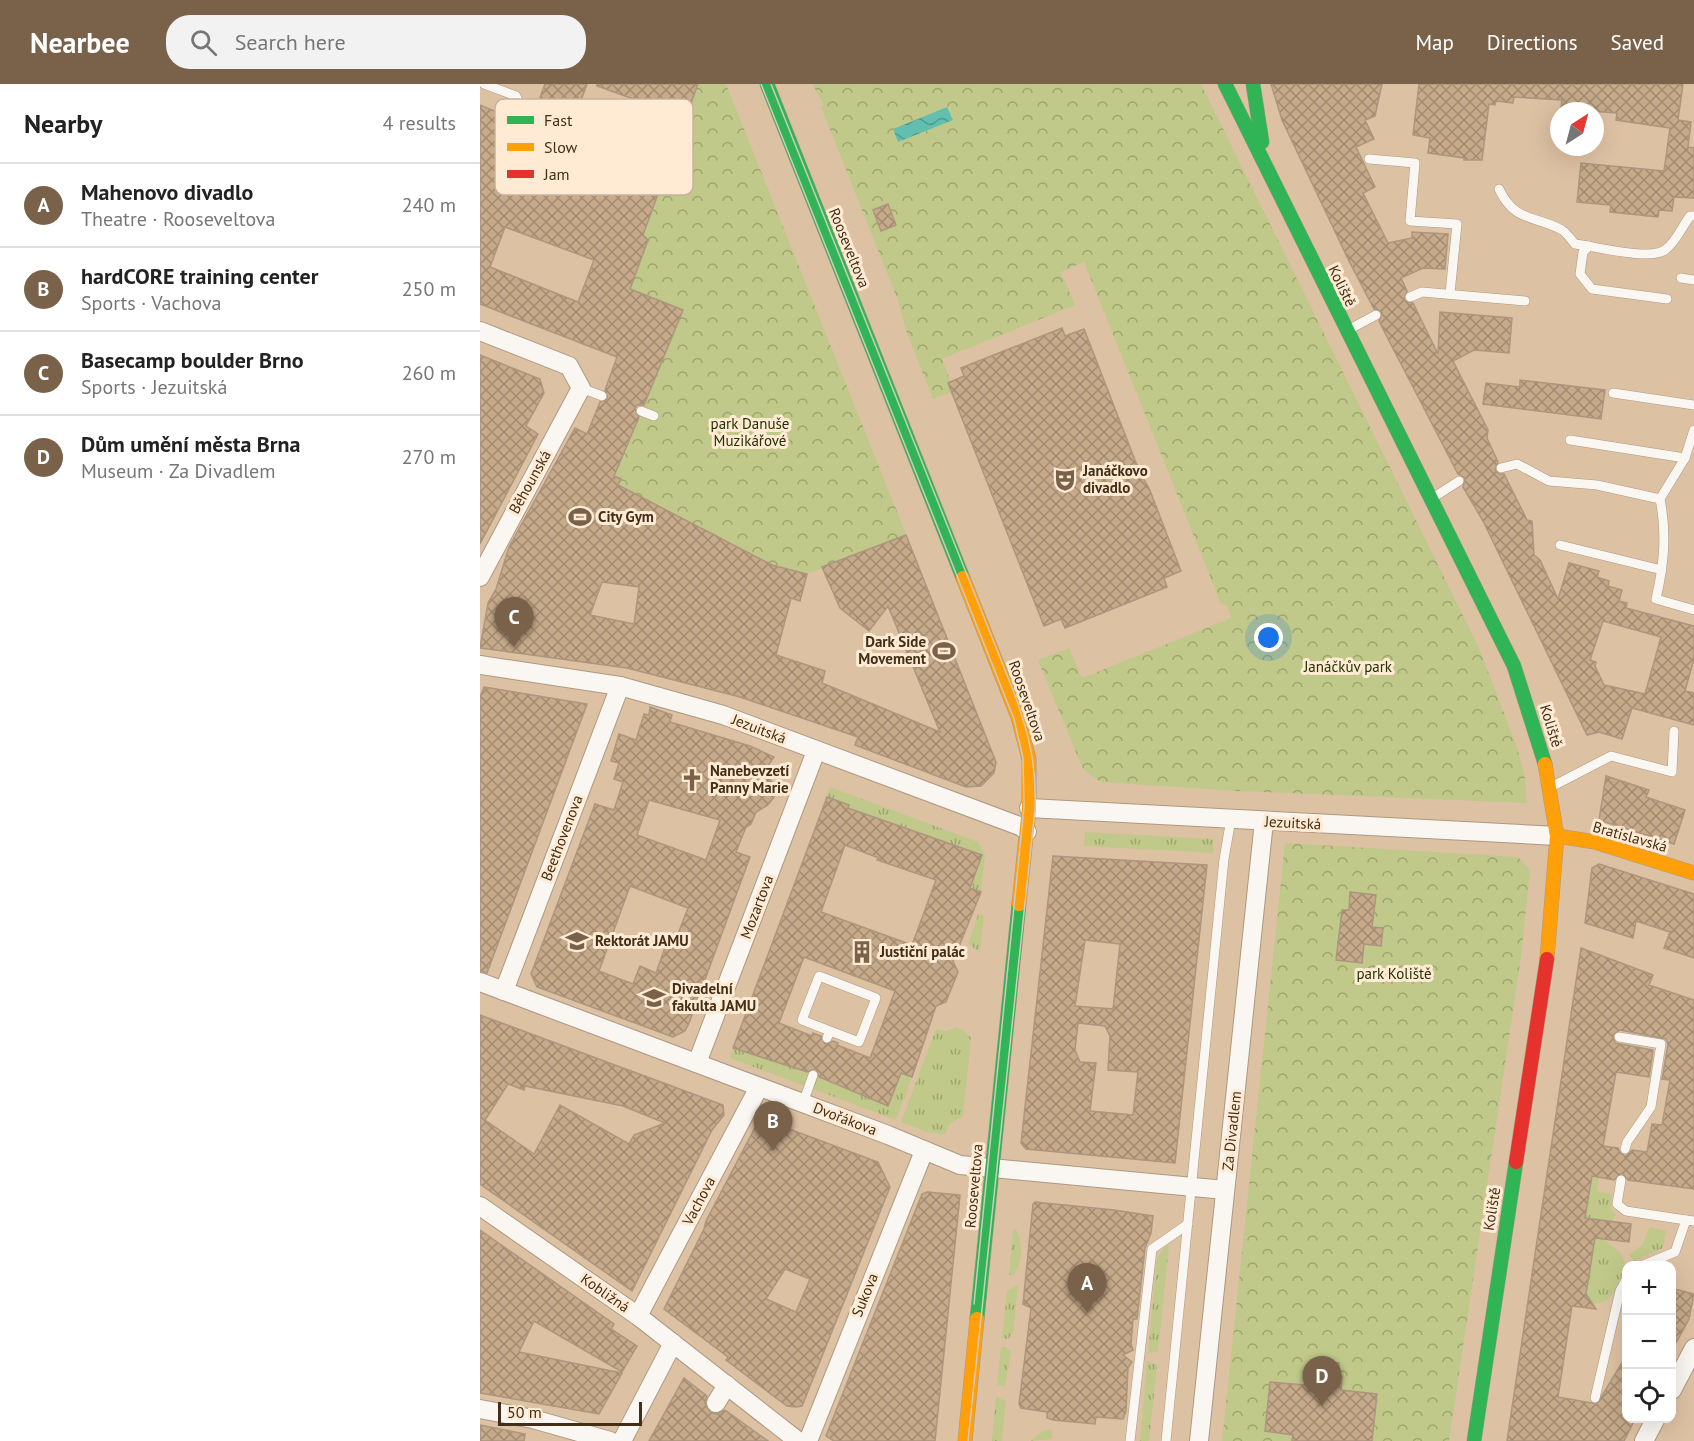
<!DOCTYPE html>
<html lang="en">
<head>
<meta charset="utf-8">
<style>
	body { margin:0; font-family:"PT Sans",sans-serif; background:#f2f2f2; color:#222 }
	.controls { position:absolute; right:18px; bottom:18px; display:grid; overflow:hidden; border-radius:12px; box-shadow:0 6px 24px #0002 }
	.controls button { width:54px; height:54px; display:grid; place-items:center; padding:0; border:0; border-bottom:2px solid #e0e0e0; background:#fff; color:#222; font:30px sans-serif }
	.compass { position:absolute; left:1070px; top:18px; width:54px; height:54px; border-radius:50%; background:#fff; box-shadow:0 6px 24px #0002; rotate:36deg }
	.scale { position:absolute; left:18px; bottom:15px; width:144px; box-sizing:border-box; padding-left:6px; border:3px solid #432f18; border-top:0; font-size:16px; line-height:21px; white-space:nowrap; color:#432f18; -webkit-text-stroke:4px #ffead4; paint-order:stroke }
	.you { position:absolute; left:789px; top:554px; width:21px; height:21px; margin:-15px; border:4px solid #fff; border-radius:50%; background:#1a73e8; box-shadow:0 0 0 9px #1a73e833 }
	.badge { display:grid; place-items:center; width:39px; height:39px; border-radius:50%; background:#796249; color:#fff; font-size:20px; font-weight:700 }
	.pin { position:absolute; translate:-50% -50px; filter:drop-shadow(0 2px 3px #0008) }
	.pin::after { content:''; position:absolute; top:32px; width:21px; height:18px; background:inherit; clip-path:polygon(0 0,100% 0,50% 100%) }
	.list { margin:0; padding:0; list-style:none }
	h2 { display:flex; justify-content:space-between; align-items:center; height:78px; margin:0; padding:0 24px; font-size:26px }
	h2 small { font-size:20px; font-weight:400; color:#767676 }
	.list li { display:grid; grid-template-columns:39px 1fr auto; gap:18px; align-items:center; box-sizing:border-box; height:84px; padding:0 24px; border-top:2px solid #e0e0e0 }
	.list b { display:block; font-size:22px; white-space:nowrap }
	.list p { margin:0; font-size:20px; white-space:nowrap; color:#767676 }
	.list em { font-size:20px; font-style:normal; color:#767676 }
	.icon { flex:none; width:33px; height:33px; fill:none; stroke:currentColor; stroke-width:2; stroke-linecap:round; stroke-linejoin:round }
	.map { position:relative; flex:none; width:1214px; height:1357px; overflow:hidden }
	header { display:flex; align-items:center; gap:36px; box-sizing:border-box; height:84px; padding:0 30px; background:#796249; color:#fff }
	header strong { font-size:28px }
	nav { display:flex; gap:33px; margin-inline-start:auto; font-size:21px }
	.search { width:420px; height:54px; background:#f2f2f2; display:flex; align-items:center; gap:15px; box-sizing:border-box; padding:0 21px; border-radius:24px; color:#767676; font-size:22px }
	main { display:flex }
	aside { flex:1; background:#fff }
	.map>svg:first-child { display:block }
</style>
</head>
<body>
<header>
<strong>Nearbee</strong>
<div class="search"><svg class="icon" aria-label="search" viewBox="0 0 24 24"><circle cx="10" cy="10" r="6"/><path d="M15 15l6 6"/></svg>Search here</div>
<nav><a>Map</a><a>Directions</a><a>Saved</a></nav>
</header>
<main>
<aside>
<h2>Nearby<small>4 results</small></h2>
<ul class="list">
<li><span class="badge">A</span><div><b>Mahenovo divadlo</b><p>Theatre · Rooseveltova</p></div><em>240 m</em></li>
<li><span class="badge">B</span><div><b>hardCORE training center</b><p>Sports · Vachova</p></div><em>250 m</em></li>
<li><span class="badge">C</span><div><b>Basecamp boulder Brno</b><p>Sports · Jezuitská</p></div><em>260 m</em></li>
<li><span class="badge">D</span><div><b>Dům umění města Brna</b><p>Museum · Za Divadlem</p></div><em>270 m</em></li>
</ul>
</aside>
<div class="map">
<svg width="1214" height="1357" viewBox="0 0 1214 1357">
	<defs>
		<pattern id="grass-tufts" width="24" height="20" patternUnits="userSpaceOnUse" patternTransform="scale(1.5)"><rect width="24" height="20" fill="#c0c989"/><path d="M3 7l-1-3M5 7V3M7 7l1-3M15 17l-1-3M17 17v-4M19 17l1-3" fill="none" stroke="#9ea46f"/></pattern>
		<pattern id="forest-crowns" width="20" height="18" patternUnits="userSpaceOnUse" patternTransform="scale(1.5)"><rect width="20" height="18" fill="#c0c989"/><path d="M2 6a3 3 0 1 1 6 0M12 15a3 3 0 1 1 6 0" fill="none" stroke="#9ea46f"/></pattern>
		<pattern id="water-waves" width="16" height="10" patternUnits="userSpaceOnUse" patternTransform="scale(1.5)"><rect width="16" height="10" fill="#62beae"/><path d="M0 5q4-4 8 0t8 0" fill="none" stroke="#529b8d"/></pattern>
		<pattern id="building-cross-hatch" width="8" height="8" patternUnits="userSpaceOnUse" patternTransform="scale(1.5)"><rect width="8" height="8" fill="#c6aa8a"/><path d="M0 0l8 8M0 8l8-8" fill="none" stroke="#a28b70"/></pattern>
	</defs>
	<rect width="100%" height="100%" fill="#ddc1a3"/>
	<g fill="url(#grass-tufts)">
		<polygon points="350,703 498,758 505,771 501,808 490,804 502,771 368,724 369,721 346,713"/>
		<polygon points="605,748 733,755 733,769 604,762"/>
		<polygon points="502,830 504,833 500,868 488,860 498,831"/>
		<polygon points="476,943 483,946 491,954 483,1032 470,1040 464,1051 447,1048 421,1038 456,945 466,947"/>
		<polygon points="253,964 276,972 277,970 408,1021 421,989 432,993 416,1036 250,974"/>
		<path d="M1108,1092L1119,1094L1117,1107L1132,1110L1131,1125L1136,1131L1122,1154L1141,1169L1146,1183C1135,1201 1137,1218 1113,1220L1106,1213L1111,1180L1098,1177L1110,1108Z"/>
		<polygon points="1170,1143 1186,1147 1183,1164 1154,1177 1149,1171 1162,1161"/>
		<path d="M536,1145C543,1159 544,1180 532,1192L529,1190L533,1146Z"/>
		<polygon points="686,1161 689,1161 678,1268 668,1269 677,1174"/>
		<polygon points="538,1201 533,1249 528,1255 522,1254 527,1207"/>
		<polygon points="521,1263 526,1263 531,1268 525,1302 517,1301"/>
		<polygon points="667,1277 677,1281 669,1357 660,1357"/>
		<polygon points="516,1313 526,1317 522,1357 512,1357"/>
		<polygon points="572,1345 572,1355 551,1357 561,1348"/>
	</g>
	<g fill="url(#forest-crowns)">
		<polygon points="214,0 246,0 426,450 327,490 292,481 138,401 141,395 134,392 203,226 150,205 168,156 163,153 216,6"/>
		<polygon points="332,0 721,0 999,564 1037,663 1045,694 1047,719 757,707 621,698 610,691 602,683 558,576 589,564 602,594 751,534 747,521 741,520 604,178 581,188 595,221 462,275 471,298 468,300 471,308 453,315 426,246 417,214 341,23 344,21"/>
		<polygon points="805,759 1038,773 1050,786 1041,873 969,1357 742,1357"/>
	</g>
	<polygon fill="url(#water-waves)" points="467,23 473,36 418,58 413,45"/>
	<g fill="url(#building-cross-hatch)" stroke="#ac967e" stroke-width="1.5" fill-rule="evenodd">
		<path d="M65,0H107L91,44L84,45L81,51L86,56L85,60L100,65L106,75L107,80L102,93L140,106L170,21L117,2V0H218L163,151L168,156L150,205L203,226L164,321H157L155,325L159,333L134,392L141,395L138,401L292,481L327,490L320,517L311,514L296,571L345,587L342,599L460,648L408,522L389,547L360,524L342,483L426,451L516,678L514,689L501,702L486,703L375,661L378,653L260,613L147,584L0,564L8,519L16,505L29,463L95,344L107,350L120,318L128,315L125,306L137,273L0,220V21L58,45L63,36L54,30ZM25,143L114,176L98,218L10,183ZM122,498L159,503L154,540L110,531Z"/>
		<path d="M791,0H902L895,32L885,36L894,55L876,63L895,103L883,109L908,159L932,154V148L968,150L965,185L943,184L921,194L927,207L924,216L933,219L958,270L960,228L1032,234L1029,269L994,266L973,277L1008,346L1007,354L1018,378L1015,386L1019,390H1024L1047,436L1052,437L1054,471L1060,476L1078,515L1089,479L1119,487L1117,493L1129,497L1128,502L1142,506L1139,517L1147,519L1146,524L1214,542V575L1205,607L1214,609V641L1152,624L1142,655L1119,648L1107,651L1003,437L983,403L985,394L978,390L906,251L899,237L902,228L894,225L870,179L802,36ZM1123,537L1181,553L1165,610L1124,601L1115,582L1116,578L1110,576Z"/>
		<polygon points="939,0 1203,0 1198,36 1211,38 1208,63 1214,64 1214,114 1194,113 1192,127 1179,126 1178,133 1130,128 1131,121 1097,118 1101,79 1184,87 1190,44 1136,36 1137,29 1081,25 1082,16 1034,13 1033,19 1016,17 1015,21 1009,20 1002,76 984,76 984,74 948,69 950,54 933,51"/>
		<polygon points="408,120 416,141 401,147 393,126"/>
		<polygon points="582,244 585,252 604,245 660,389 669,404 701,487 684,494 687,503 585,544 581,535 564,542 468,299 484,292 481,284"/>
		<polygon points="0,271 60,295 64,309 46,342 58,350 0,460"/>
		<polygon points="1040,296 1125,306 1121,335 1003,320 1006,299 1040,303"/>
		<polygon points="4,603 107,620 7,889 0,887 0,613"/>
		<path d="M170,623L192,631L190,638L270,662L294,673L285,686L294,702V713L288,721L276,728L271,740L266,743L256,768L270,773L209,939L205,947L193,953L57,903L51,890L115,720L134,726L143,698L134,695L139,679L131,677L139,650L156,656L164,630L169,631ZM169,716L240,736L226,776L157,751ZM150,802L208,824L194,860L187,858L176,889L160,882L153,900L119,887Z"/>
		<polygon points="1126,692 1169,706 1166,713 1205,726 1194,760 1119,736"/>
		<path d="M347,713L369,721L368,724L502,771L490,804L501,808L473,877L478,888L466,918L456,922L432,993L421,989L408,1022L339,993L336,985L327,988L253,964ZM365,761L399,774L397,776L456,796L432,861L341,828ZM324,873L415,907L390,974L357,961L358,959L353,957L345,960L341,952L333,949L332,952L299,939Z"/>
		<path d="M573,772L727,781L695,1079L546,1065L541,1059ZM605,856L640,860L633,925L595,922ZM598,939L625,942L630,952L628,986L658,988L653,1031L610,1027L616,979L600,978L595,966Z"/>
		<polygon points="1119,780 1214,810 1214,874 1184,864 1190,848 1156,837 1153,854 1105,839 1112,784"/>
		<polygon points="870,808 896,811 892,843 903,844 901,862 884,860 882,879 856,876 862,826 869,826"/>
		<path d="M1101,864L1173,891L1169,901L1214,916V1105L1148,1096L1142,1089L1134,1096L1112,1092L1105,1134L1151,1140L1149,1158L1115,1154L1106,1210L1116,1225L1092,1222L1078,1313L1117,1320L1146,1272V1335H1155L1144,1357H1027ZM1140,946L1186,955L1188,961L1182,995L1190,996L1182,1041L1172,1040L1167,1068L1152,1066L1146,1072L1141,1070L1138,1064L1123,1062L1136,988L1169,993L1173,966L1135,959L1133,951Z"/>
		<path d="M0,931L243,1021L244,1031L232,1046L152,1207L0,1100ZM28,1000L44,1006L45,1002L143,1022L185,1039L154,1051L149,1060L80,1021L54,1070L5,1036Z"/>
		<path d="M280,1034L398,1078L410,1103L322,1322L316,1323L307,1322L296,1314L246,1276L248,1273L184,1225L224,1145L226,1137ZM305,1185L330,1195L316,1228L286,1215Z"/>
		<polygon points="447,1108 480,1111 455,1357 354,1357 346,1352 442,1110"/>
		<polygon points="555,1118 634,1126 673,1132 671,1149 665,1164 657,1235 653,1235 651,1260 653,1266 643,1271 652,1278 648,1284 646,1327 643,1335 616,1333 615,1340 573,1336 567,1334 567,1328 541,1324 539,1320 551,1224 543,1220 553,1120"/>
		<polygon points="0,1146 134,1240 131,1245 157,1262 142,1288 54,1237 39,1268 142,1289 119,1330 0,1309"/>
		<polygon points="1191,1204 1214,1210 1209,1235 1191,1268"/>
		<polygon points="833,1277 859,1279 858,1291 862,1292 861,1306 897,1310 892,1357 812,1357 813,1351 785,1347 790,1298 825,1301 827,1287 832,1288"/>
		<polygon points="204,1294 227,1312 225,1319 230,1328 236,1330 245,1326 288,1357 169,1357"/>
		<polygon points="0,1341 45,1350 44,1357 0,1357"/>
	</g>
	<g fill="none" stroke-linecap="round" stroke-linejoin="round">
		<g stroke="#ae9881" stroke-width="10">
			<g id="lane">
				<polyline points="4,0 36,12 46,34 56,38"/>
				<polyline points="88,50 102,56"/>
				<polyline points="889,75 935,79 930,137 977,140 970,209"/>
				<path d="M1019,105C1035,139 1055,131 1082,146C1087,149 1091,156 1095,160C1114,162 1170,177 1185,166C1196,158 1202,143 1210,132H1214"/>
				<polyline points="1109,162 1103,168 1100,190 1112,205 1187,215"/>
				<polyline points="1201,194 1214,196"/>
				<polyline points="930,213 942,208 1045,217"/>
				<polyline points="868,246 896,231"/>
				<polyline points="101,304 122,312"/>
				<polyline points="1133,309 1214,321"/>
				<polyline points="161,327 174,332"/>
				<path d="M1214,346L1205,374L1180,415C1187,450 1184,480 1176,515L1214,526"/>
				<polyline points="1090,356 1205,374"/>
				<polyline points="1021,384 1037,380 1069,397 1117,401 1180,415"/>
				<polyline points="951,415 979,397"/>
				<polyline points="1080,461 1182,486"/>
				<polyline points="1071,703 1131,672 1192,688 1194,647"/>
				<polyline points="1139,953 1181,960 1171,1023 1147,1058 1145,1065"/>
				<polyline points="347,954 350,947 379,958 396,914 339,892 322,936 350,947"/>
				<polyline points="323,1019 333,991"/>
				<polyline points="1141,1096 1137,1120 1146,1127 1206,1136"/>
				<polyline points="1161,1182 1195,1168 1206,1136 1214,1137"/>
				<polyline points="1115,1314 1140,1207 1146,1196"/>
				<polyline points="650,1357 672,1165 708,1140"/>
				<polyline points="686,1357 744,775 751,735"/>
			</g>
		</g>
		<g stroke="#ae9881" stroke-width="20">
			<g id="street">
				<polyline points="0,247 89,282 101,304 0,493"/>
				<polyline points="0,581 140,602 243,631 542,743 547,748"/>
				<polyline points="549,724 1077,752"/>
				<polyline points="0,898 408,1051 480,1081 745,1106"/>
				<polyline points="24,907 140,602"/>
				<polyline points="217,979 336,667"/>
				<polyline points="0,1122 158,1232 318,1357"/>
				<polyline points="158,1232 279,1003"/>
				<polyline points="1192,1306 1214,1264"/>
				<polyline points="236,1319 247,1301"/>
				<polyline points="0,1325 53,1335 130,1357"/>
				<polyline points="142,1357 193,1259"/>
				<polyline points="328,1357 444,1067"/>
				<polyline points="719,1357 784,737"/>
				<polyline points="1164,1357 1176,1334"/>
			</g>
		</g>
		<g stroke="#ae9881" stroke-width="15">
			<g id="fast">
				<polyline points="287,0 483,494"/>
				<polyline points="745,0 1034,582 1065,680"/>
				<polyline points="773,0 782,58"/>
				<polyline points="497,1235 539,820"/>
				<polyline points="994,1357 1036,1078"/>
			</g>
		</g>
		<g stroke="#ae9881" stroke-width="15">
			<g id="slow">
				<polyline points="483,494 538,633 549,675 549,724 539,820"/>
				<polyline points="1065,680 1077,752 1067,875"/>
				<polyline points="1077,752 1115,758 1214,789"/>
				<polyline points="485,1357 497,1235"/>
			</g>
		</g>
		<g stroke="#ae9881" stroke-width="15">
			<polyline id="jam" points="1036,1078 1067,875"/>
		</g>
		<use href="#lane" stroke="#faf6f1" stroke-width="9"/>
		<use href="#street" stroke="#faf6f1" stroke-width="18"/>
		<use href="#fast" stroke="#30b455" stroke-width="14"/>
		<use href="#slow" stroke="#ff9f0a" stroke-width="14"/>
		<use href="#jam" stroke="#e5322d" stroke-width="14"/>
		<g stroke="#d1c9bf" stroke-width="1.5">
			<polyline points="281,0 534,635 543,674 544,723 494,1220"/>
			<path d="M291,0L533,606C548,646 557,681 555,725L488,1357"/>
		</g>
	</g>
	<defs>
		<g id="theatre-bare" transform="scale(1.8)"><path d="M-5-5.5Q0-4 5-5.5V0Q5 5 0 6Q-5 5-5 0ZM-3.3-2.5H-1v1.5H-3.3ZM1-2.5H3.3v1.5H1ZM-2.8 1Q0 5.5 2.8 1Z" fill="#796249" stroke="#ffead4" stroke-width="2.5" paint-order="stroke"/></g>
		<g id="stadium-bare" transform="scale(1.8)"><path d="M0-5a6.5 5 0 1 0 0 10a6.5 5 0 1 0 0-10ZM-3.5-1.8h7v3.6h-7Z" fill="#796249" stroke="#ffead4" stroke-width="2.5" paint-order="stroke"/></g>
		<g id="church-bare" transform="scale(1.8)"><path d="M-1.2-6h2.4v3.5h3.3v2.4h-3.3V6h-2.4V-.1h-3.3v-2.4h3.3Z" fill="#796249" stroke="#ffead4" stroke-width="2.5" paint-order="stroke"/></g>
		<g id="university-bare" transform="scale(1.8)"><path d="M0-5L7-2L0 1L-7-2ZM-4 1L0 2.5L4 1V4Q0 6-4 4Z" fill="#796249" stroke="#ffead4" stroke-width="2.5" paint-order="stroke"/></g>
		<g id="building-bare" transform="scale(1.8)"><path d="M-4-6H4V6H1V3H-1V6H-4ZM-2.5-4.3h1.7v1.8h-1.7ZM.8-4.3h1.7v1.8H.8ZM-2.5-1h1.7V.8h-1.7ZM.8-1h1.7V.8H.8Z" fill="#796249" stroke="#ffead4" stroke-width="2.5" paint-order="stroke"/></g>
	</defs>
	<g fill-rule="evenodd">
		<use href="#theatre-bare" x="585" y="396"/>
		<use href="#stadium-bare" x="100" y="433"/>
		<use href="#stadium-bare" x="464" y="567"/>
		<use href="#church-bare" x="212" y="696"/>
		<use href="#university-bare" x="97" y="857"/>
		<use href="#building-bare" x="382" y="868"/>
		<use href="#university-bare" x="174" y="914"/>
	</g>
	<g text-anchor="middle" stroke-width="6" stroke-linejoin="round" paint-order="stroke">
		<g font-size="15" fill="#432f18" stroke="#ffead4">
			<text transform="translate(369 164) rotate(68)" y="5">Rooseveltova</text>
			<text transform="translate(862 202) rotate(64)" y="5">Koliště</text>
			<text transform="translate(50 398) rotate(-61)" y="5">Běhounská</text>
			<text transform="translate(547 617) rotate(71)" y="5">Rooseveltova</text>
			<text transform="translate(1071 642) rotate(73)" y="5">Koliště</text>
			<text transform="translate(279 645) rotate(21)" y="5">Jezuitská</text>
			<text transform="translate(813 739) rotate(3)" y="5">Jezuitská</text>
			<text transform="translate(1150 753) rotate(16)" y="5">Bratislavská</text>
			<text transform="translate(82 754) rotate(-69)" y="5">Beethovenova</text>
			<text transform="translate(277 823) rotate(-69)" y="5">Mozartova</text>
			<text transform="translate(365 1035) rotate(21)" y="5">Dvořákova</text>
			<text transform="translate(752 1047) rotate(-84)" y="5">Za Divadlem</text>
			<text transform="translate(494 1102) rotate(-85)" y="5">Rooseveltova</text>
			<text transform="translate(219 1117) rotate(-62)" y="5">Vachova</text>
			<text transform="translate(1012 1125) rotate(-81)" y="5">Koliště</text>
			<text transform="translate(125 1209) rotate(35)" y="5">Kobližná</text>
			<text transform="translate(385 1211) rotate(-68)" y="5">Sukova</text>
		</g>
		<g font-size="15" fill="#223206" stroke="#ffead4">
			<text x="270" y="345">park Danuše<tspan x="270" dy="17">Muzikářové</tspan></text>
			<text x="868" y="588">Janáčkův park</text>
			<text x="914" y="895">park Koliště</text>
		</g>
		<g font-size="15" font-weight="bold" fill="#432f18" stroke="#ffead4" text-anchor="start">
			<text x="603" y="392">Janáčkovo<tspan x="603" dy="17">divadlo</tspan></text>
			<text x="118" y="438">City Gym</text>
			<text x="446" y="563" text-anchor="end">Dark Side<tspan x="446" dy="17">Movement</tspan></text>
			<text x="230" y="692">Nanebevzetí<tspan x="230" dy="17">Panny Marie</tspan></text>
			<text x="115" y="862">Rektorát JAMU</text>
			<text x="400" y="873">Justiční palác</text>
			<text x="192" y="910">Divadelní<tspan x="192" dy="17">fakulta JAMU</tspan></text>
		</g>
	</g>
	<rect x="15" y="15" width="198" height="96" rx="9" fill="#ffead4" stroke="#c7b29c" stroke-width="1.5"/>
	<rect x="27" y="32" width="27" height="8" fill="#30b455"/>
	<rect x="27" y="59" width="27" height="8" fill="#ff9f0a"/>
	<rect x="27" y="86" width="27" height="8" fill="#e5322d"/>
	<g font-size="16" fill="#432f18">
		<text x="64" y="42">Fast</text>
		<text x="64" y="69">Slow</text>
		<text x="64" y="96">Jam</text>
	</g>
</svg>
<div class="controls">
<button>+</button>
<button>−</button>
<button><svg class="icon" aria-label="locate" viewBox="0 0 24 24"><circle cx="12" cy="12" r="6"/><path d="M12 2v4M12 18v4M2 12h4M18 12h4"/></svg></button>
</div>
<svg class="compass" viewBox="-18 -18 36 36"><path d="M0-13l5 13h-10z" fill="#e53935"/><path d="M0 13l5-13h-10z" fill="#767676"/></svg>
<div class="scale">50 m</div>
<div class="you"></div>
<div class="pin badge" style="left:607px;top:1229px">A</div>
<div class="pin badge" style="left:293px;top:1067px">B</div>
<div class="pin badge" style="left:34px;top:563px">C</div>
<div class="pin badge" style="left:842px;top:1322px">D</div>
</div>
</main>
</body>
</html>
